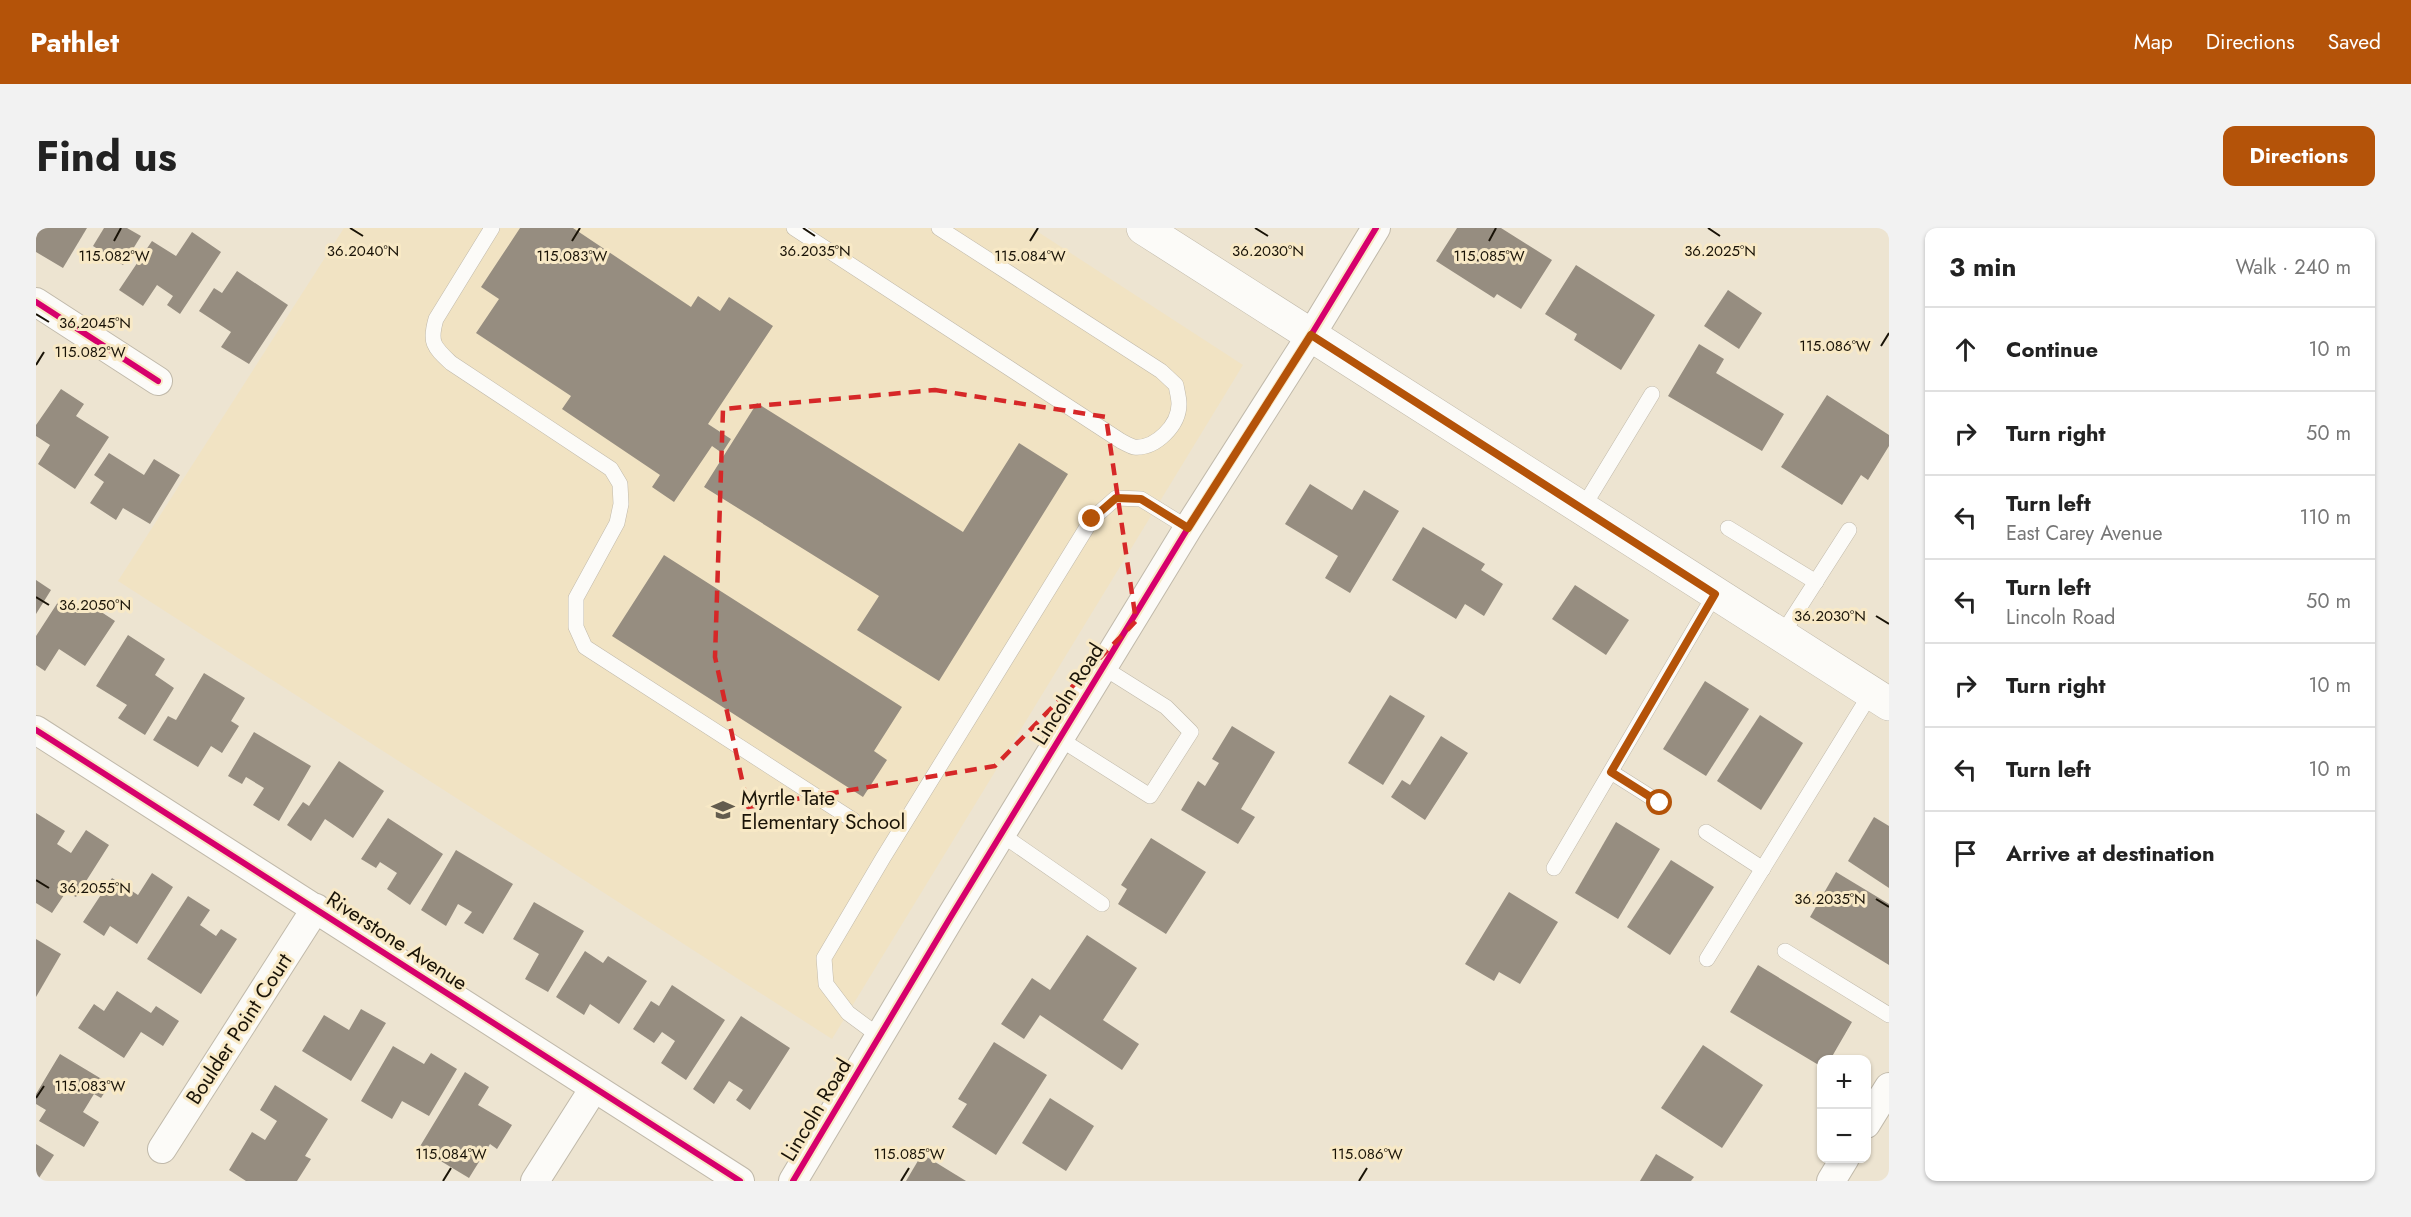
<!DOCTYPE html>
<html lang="en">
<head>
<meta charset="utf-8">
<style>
	body { margin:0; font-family:Jost,sans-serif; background:#f2f2f2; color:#222 }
	.controls { position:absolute; right:18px; bottom:18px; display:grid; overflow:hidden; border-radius:12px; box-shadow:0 2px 4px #0004 }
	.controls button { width:54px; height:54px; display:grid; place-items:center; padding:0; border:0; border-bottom:2px solid #e0e0e0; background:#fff; color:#222; font:30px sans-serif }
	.stop { position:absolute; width:18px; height:18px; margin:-14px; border:4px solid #b45309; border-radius:50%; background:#fff }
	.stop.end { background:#b45309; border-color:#fff; box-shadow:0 2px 6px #0008 }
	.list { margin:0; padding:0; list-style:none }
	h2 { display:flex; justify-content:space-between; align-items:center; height:78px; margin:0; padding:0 24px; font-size:26px }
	h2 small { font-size:20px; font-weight:400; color:#767676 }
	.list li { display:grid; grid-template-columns:39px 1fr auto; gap:18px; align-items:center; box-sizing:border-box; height:84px; padding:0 24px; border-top:2px solid #e0e0e0 }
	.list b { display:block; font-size:22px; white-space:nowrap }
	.list p { margin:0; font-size:20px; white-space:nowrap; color:#767676 }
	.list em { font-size:20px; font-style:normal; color:#767676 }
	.icon { flex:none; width:33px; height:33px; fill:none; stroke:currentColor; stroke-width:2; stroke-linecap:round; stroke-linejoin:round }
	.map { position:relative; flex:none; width:1853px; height:953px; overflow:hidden; border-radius:12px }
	header { display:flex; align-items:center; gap:36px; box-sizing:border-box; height:84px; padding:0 30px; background:#b45309; color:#fff }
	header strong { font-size:28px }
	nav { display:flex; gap:33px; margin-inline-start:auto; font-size:21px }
	.intro { display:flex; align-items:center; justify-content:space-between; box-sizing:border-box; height:144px; padding:0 36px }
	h1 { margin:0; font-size:42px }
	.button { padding:15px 27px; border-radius:12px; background:#b45309; color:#fff; font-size:21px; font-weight:700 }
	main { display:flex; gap:36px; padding:0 36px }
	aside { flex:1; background:#fff; border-radius:12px; box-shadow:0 2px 4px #0004 }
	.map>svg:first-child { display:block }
</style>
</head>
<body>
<header>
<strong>Pathlet</strong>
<nav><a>Map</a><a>Directions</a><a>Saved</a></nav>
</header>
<div class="intro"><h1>Find us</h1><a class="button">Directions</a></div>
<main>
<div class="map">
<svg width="1853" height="953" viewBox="0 0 1853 953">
	<rect width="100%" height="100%" fill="#ede4d1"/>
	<polygon fill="#f1e3c3" points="308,0 996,0 1207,137 796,811 82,353"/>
	<g fill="#968d80">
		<polygon points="0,0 51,0 27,40 0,24"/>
		<polygon points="68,0 91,0 105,8 87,37 57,18"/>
		<polygon points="484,0 537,0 655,79 662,68 684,83 693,69 737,98 672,196 695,211 686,225 676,218 638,274 616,259 624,247 526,181 535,168 440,105 463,71 445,59"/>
		<polygon points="1421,0 1465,0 1516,32 1485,81 1461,66 1458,70 1400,33"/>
		<polygon points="156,4 185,24 144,86 131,77 137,68 121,57 107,78 83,62 116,13 140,28"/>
		<polygon points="1540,37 1619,87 1585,142 1538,112 1541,106 1509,86"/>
		<polygon points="201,43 252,77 213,136 185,119 195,104 163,83 178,60 186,65"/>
		<polygon points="1692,62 1726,85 1703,121 1668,98"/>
		<polygon points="1663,116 1688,131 1680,145 1748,186 1726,223 1632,168"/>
		<polygon points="25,161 48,176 40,188 73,209 39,261 2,236 14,217 0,208 0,197"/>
		<polygon points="1791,167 1853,207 1853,218 1832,252 1825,247 1806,277 1745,239"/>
		<polygon points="721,175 927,304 983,215 1032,246 903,453 821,402 843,368 668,259"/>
		<polygon points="73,225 108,247 118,231 144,247 114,296 87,280 80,292 54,275 68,254 58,247"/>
		<polygon points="1274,256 1316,282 1328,262 1363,283 1314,365 1289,350 1302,328 1249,296"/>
		<polygon points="1387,299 1449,336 1445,342 1467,356 1448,388 1429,376 1420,391 1356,352"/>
		<polygon points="628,327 866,479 838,523 851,532 827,569 576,408"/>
		<polygon points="0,352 15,362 0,386"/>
		<polygon points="1539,357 1593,392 1570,427 1516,391"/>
		<polygon points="24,371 44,384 50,374 79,393 49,438 23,421 9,443 0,437 0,408"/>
		<polygon points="92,407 129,431 119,447 138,460 109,507 82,490 91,477 60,458"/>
		<polygon points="168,445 209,470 195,493 203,498 186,525 175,518 162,539 117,512 132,488 140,492"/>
		<polygon points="1669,453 1713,481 1670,548 1627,521"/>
		<polygon points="1354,467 1389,488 1347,557 1312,535"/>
		<polygon points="1724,487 1767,515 1725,582 1681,553"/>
		<polygon points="1196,498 1239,524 1205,581 1219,589 1202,616 1145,582 1162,553 1169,558 1183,535 1176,531"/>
		<polygon points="218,504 275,538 243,593 217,577 228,560 210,549 206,556 192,548"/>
		<polygon points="1405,508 1432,525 1389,592 1355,569 1366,552 1374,557"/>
		<polygon points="303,533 348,563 317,610 289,591 275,613 251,597 267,574 273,578"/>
		<polygon points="0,585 29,603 21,616 35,625 50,602 73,617 40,669 30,664 16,685 0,675"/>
		<polygon points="1838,589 1853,598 1853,660 1812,633"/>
		<polygon points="352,590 407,626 374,677 351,661 361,645 344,634 340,640 325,631"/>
		<polygon points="1580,594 1624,621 1582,691 1539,665"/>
		<polygon points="1115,610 1170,644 1130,706 1082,676 1091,661 1085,657"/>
		<polygon points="420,622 477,656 447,706 428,695 436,684 422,676 410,698 385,682"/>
		<polygon points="1635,632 1678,659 1634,727 1591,699"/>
		<polygon points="1800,644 1853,676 1853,737 1774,689"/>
		<polygon points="116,645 137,659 101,716 74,698 68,708 47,694 76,650 102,667"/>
		<polygon points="1473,664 1522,694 1484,756 1463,744 1458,753 1429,736"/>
		<polygon points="152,668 174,682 164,697 180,708 185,701 201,711 165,766 111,731"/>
		<polygon points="498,674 548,703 512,764 489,751 503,726 477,711"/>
		<polygon points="1051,707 1101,740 1067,792 1103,816 1086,842 1004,787 988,811 965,796 996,750 1014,762"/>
		<polygon points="0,711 25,726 0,769"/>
		<polygon points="549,723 567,735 572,728 611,753 583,796 554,776 548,787 520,769"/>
		<polygon points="1722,737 1816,794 1794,832 1786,832 1786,839 1694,784"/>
		<polygon points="636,757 689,792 650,852 625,835 639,813 626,804 618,815 597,801 615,773 623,778"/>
		<polygon points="81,763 115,785 120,778 143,793 127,818 105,804 88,830 42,800 58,776 68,783"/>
		<polygon points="325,781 350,795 315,853 266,823 288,787 313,802"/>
		<polygon points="705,788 754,820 714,882 700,872 707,862 693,853 678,876 657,861"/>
		<polygon points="958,814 1011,847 960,927 916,899 931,876 922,871"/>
		<polygon points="1667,817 1727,857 1686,920 1625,880"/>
		<polygon points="357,818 388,836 395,825 421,841 393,888 366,873 356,891 325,873"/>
		<polygon points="24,826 74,856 65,870 58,866 47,884 63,894 48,919 3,893 10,882 0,876 0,866"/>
		<polygon points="429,844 453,859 442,877 476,897 461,921 454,916 433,950 383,920"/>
		<polygon points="239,857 292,891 269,928 275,931 261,953 210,953 193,942 216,904 229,912 241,893 224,882"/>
		<polygon points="1014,870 1058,898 1030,943 986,915"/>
		<polygon points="0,916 18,927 1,953 0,953"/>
		<polygon points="886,926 930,953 870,953"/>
		<polygon points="1620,926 1658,949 1655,953 1604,953"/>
	</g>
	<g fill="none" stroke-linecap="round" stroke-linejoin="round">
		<g stroke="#c0b9aa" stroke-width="16">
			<g id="lane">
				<path d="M456,0L400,91C393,115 398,119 415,135L575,241L584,256L585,276L581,295L540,370V399L549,419L817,592"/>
				<path d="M758,0L1085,213C1089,215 1094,218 1098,219C1120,221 1143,197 1143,176C1143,170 1141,163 1140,157L1125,143L903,0"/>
				<polyline points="1546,281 1616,166"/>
				<polyline points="1692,300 1780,354"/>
				<polyline points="1745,408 1813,302"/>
				<polyline points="1024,511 1114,568 1155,504 1130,479 1068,440"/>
				<polyline points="1575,544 1624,575"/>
				<polyline points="1670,604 1727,641"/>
				<polyline points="965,606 1066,676"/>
				<polyline points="1518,640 1679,366"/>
				<polyline points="1749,723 1853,787"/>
				<polyline points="1671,731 1835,465"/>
				<polyline points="843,808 812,785 790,756 788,730 847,630 1056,291 1080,270 1105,271 1152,300"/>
			</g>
		</g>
		<g stroke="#c0b9aa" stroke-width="30">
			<g id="street">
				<polyline points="0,74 122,153"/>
				<polyline points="0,502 704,953"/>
				<polyline points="1830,896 1853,859"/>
				<polyline points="126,921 280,680"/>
				<polyline points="499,953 558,860"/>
				<polyline points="757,953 914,690 1152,300 1275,107 1340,0"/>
				<polyline points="1795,953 1809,930"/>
			</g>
		</g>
		<g stroke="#c0b9aa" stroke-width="34">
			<polyline id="secondary" points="1107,0 1853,476"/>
		</g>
		<use href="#lane" stroke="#fcfbf8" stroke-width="15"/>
		<use href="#street" stroke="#fcfbf8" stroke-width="28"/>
		<use href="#secondary" stroke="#fcfbf8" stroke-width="33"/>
		<g stroke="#f8e9c6" stroke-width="10">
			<g id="cycleway">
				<polyline points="0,74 122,153"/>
				<polyline points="0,502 704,953"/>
				<polyline points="757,953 914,690 1152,300 1275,107 1340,0"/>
			</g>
		</g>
		<use href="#cycleway" stroke="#d6006c" stroke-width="6"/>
	</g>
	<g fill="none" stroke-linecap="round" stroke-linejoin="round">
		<polyline stroke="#b45309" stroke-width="8" points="1056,291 1080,270 1105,271 1152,300 1275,107 1679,366 1575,544 1624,575"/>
	</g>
	<path fill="none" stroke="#d62828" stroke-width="4.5" stroke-dasharray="12 8" stroke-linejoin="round" d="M899,162L1070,189L1100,393L959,538L712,579L679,429L687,181Z"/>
	<path fill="none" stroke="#191307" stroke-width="2" d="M314,0L327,8M767,0L779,8M1219,0L1232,8M1672,0L1684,8M78,13L85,0M536,13L544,0M994,13L1002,0M1453,13L1460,0M0,86L13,94M1845,118L1853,105M0,137L8,124M0,369L13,377M1840,388L1853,396M0,652L13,660M1840,671L1853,679M0,870L8,858M407,953L415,940M865,953L873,940M1323,953L1331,940"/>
	<defs>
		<g id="school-bare" transform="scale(1.8)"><path d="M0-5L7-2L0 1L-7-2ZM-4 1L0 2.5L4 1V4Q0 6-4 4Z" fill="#635c4e" stroke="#f8e9c6" stroke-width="2.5" paint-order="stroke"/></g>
	</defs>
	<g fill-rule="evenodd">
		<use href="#school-bare" x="687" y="582"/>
	</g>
	<g text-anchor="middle" stroke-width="6" stroke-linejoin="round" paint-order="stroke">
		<g font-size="21" fill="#191307" stroke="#f8e9c6">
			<text transform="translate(1032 466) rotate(-58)" y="7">Lincoln Road</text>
			<text transform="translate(361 713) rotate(33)" y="7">Riverstone Avenue</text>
			<text transform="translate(203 801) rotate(-57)" y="7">Boulder Point Court</text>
			<text transform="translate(780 882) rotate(-59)" y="7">Lincoln Road</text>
		</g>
		<g font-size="21" fill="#191307" stroke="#f8e9c6" text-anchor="start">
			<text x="705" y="577">Myrtle Tate<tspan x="705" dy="24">Elementary School</tspan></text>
		</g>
	</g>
	<g font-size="15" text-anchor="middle" fill="#191307" stroke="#f8e9c6" stroke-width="6" stroke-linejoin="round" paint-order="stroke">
		<text x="327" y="28">36.2040°N</text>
		<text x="779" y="28">36.2035°N</text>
		<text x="1232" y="28">36.2030°N</text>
		<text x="1684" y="28">36.2025°N</text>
		<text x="78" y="33">115.082°W</text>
		<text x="536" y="33">115.083°W</text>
		<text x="994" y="33">115.084°W</text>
		<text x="1453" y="33">115.085°W</text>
		<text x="59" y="100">36.2045°N</text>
		<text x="1799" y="123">115.086°W</text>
		<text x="54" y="129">115.082°W</text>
		<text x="59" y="382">36.2050°N</text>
		<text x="1794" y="393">36.2030°N</text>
		<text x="59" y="665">36.2055°N</text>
		<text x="1794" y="676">36.2035°N</text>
		<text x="54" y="863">115.083°W</text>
		<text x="415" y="931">115.084°W</text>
		<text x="873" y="931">115.085°W</text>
		<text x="1331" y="931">115.086°W</text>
	</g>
</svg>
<div class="controls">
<button>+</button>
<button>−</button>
</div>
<div class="stop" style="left:1624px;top:575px"></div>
<div class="stop end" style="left:1056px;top:291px"></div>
</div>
<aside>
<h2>3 min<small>Walk · 240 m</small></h2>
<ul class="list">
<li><svg class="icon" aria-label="ahead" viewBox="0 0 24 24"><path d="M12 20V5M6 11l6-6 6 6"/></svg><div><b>Continue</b></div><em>10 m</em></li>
<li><svg class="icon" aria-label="right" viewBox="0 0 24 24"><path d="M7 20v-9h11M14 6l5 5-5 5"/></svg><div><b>Turn right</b></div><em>50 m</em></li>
<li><svg class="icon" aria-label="left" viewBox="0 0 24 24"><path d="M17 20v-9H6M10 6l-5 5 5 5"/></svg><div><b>Turn left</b><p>East Carey Avenue</p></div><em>110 m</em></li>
<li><svg class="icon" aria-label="left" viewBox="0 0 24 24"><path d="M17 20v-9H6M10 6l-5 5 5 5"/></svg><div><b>Turn left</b><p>Lincoln Road</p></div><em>50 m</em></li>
<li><svg class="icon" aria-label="right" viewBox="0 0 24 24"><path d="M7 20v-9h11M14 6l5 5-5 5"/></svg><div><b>Turn right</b></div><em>10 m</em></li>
<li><svg class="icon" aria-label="left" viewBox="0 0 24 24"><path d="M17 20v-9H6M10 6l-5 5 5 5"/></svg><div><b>Turn left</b></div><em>10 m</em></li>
<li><svg class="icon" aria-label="arrive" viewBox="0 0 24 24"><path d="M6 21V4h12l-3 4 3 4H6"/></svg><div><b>Arrive at destination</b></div></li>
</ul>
</aside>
</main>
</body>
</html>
